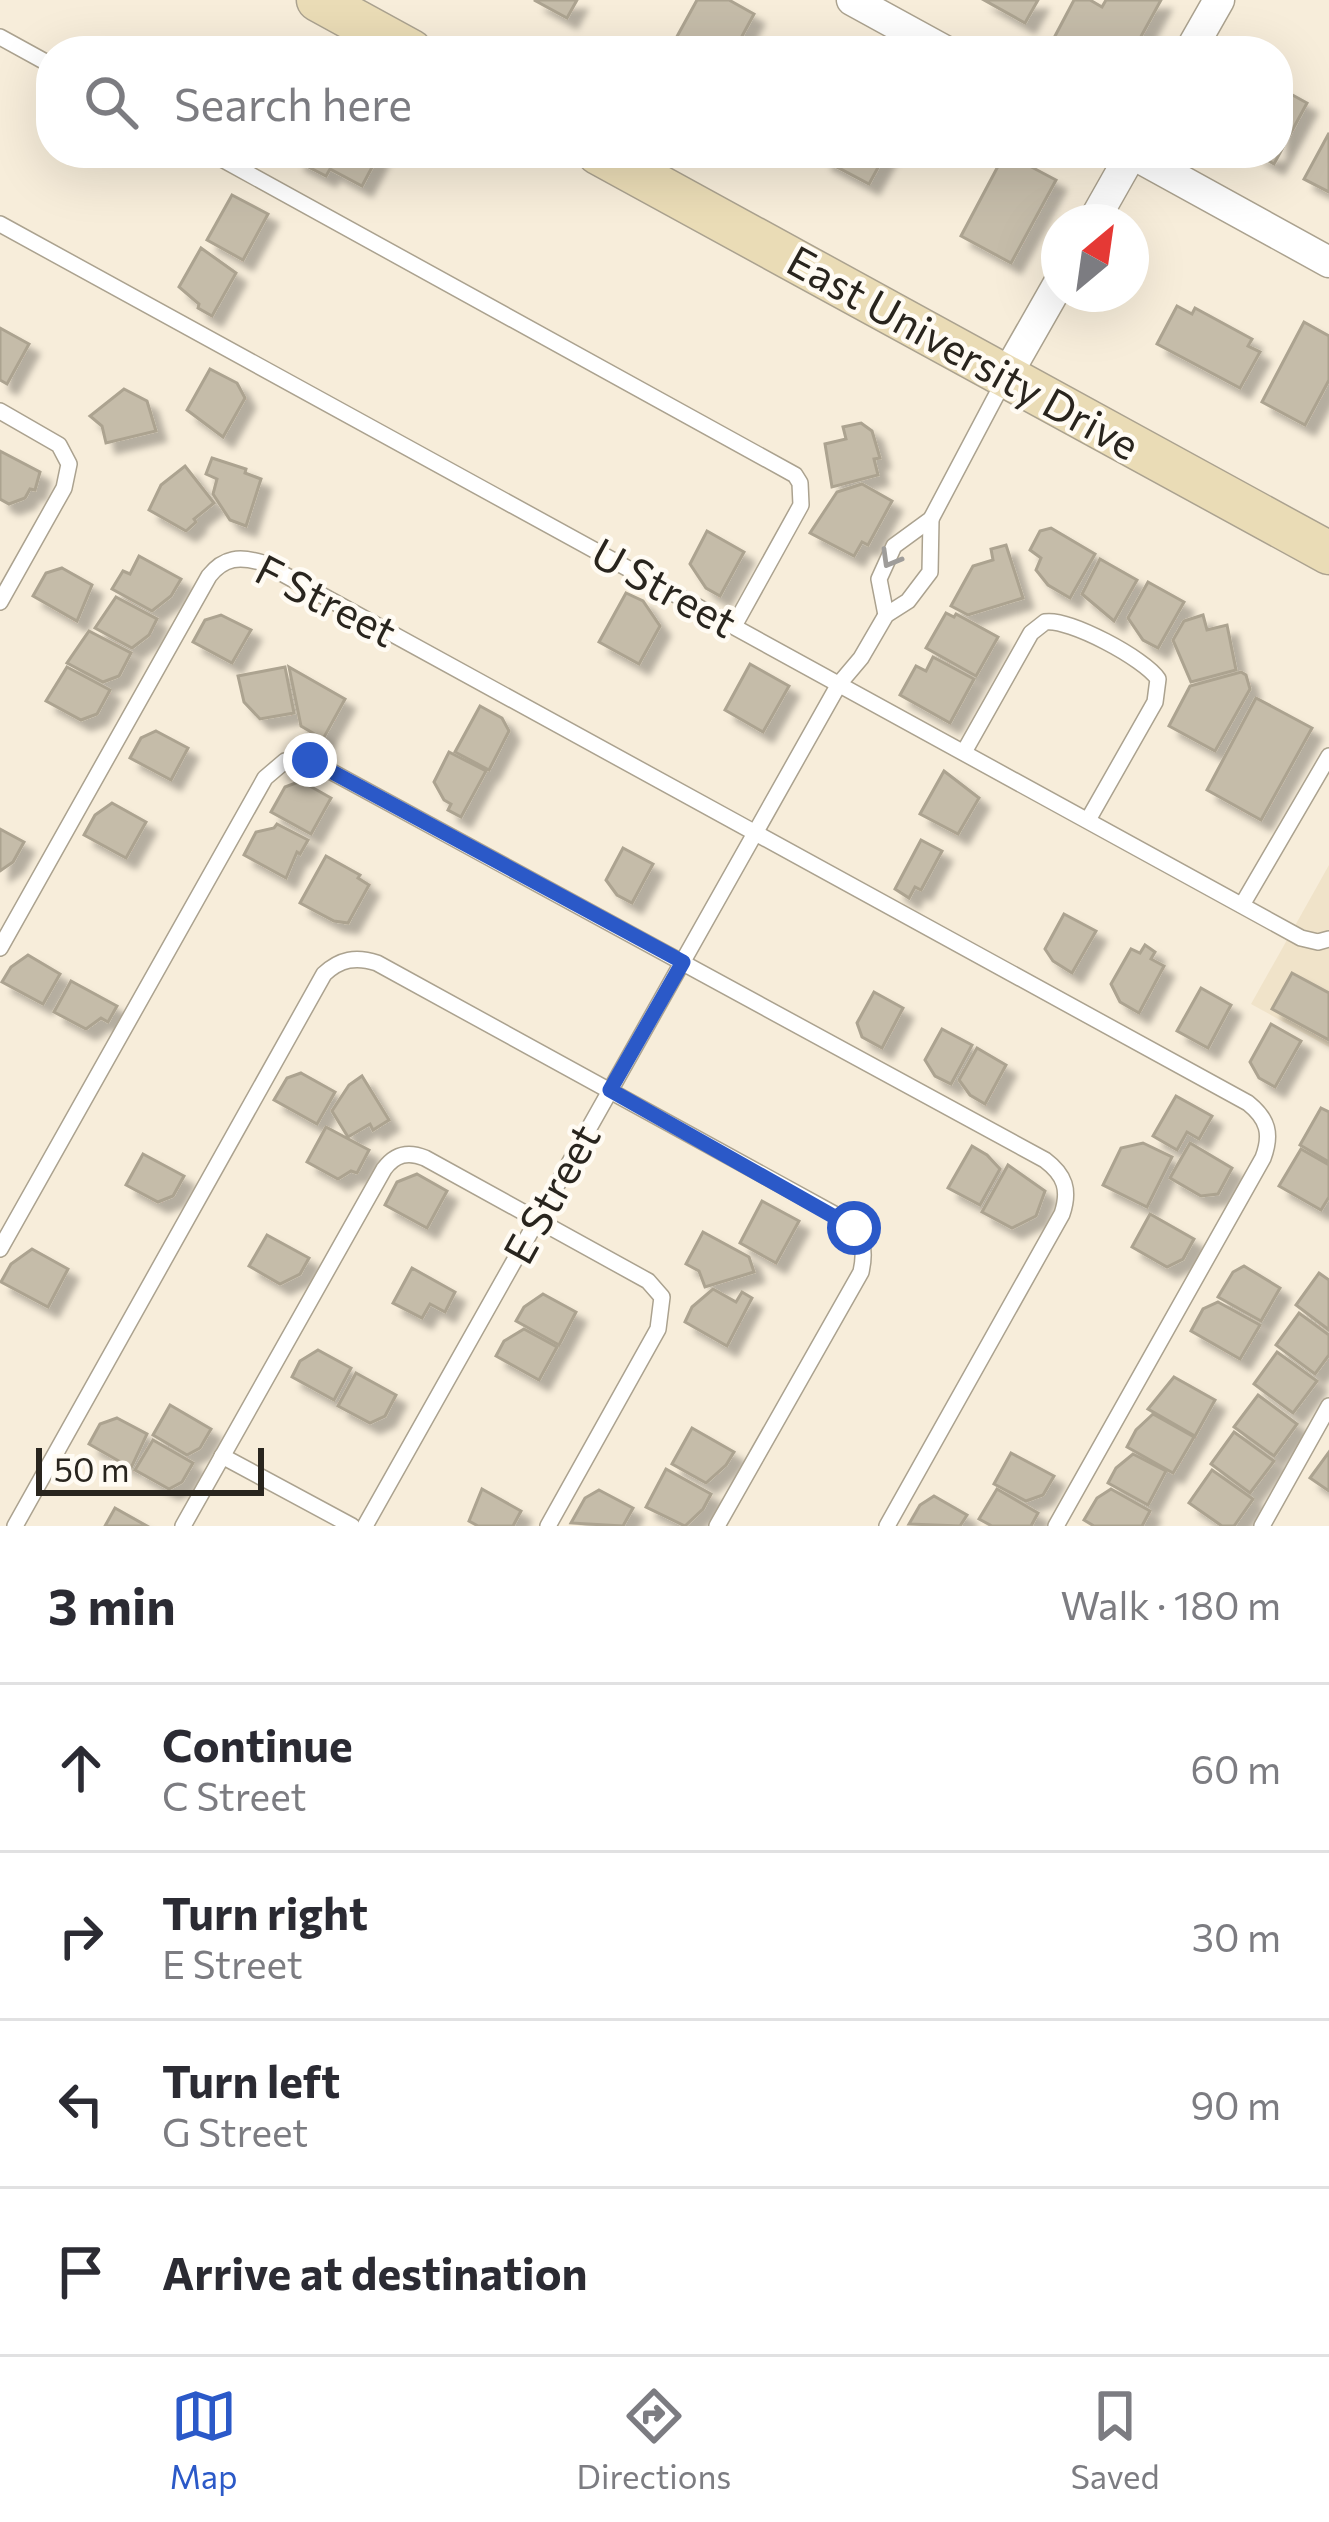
<!DOCTYPE html>
<html lang="en">
<head>
<meta charset="utf-8">
<style>
	body { margin:0; font-family:Commissioner,sans-serif; background:#f2f2f3; color:#2b2b33 }
	.compass { position:absolute; left:1041px; top:204px; width:108px; height:108px; border-radius:50%; background:#fff; box-shadow:0 12px 48px #0002; rotate:29deg }
	.scale { position:absolute; left:36px; bottom:30px; width:228px; box-sizing:border-box; padding-left:12px; border:6px solid #29251e; border-top:0; font-size:33px; line-height:42px; white-space:nowrap; color:#29251e; -webkit-text-stroke:9px #fffbf3; paint-order:stroke }
	.stop { position:absolute; width:36px; height:36px; margin:-27px; border:9px solid #2b59c8; border-radius:50%; background:#fff }
	.stop.end { background:#2b59c8; border-color:#fff; box-shadow:0 3px 12px #0008 }
	.list { margin:0; padding:0; list-style:none }
	h2 { display:flex; justify-content:space-between; align-items:center; height:156px; margin:0; padding:0 48px; font-size:51px }
	h2 small { font-size:39px; font-weight:400; color:#7c7c81 }
	.list li { display:grid; grid-template-columns:78px 1fr auto; gap:36px; align-items:center; box-sizing:border-box; height:168px; padding:0 48px; border-top:3px solid #e1e1e2 }
	.list b { display:block; font-size:45px; white-space:nowrap }
	.list p { margin:0; font-size:39px; white-space:nowrap; color:#7c7c81 }
	.list em { font-size:39px; font-style:normal; color:#7c7c81 }
	.icon { flex:none; width:66px; height:66px; fill:none; stroke:currentColor; stroke-width:2; stroke-linecap:round; stroke-linejoin:round }
	.map { position:relative; flex:none; width:1329px; height:1526px; overflow:hidden }
	.search { position:absolute; background:#fff; box-shadow:0 12px 48px #0002; left:36px; right:36px; top:36px; height:132px; display:flex; align-items:center; gap:30px; box-sizing:border-box; padding:0 42px; border-radius:48px; color:#7c7c81; font-size:45px }
	.sheet { height:828px; background:#fff }
	nav { display:flex; justify-content:space-around; align-items:center; box-sizing:border-box; height:168px; border-top:3px solid #e1e1e2; background:#fff; font-size:33px; color:#7c7c81 }
	nav a { display:grid; justify-items:center; gap:6px }
	nav .on { color:#2b59c8 }
	.map>svg:first-child { display:block }
</style>
</head>
<body>
<div class="map">
<svg width="1329" height="1526" viewBox="0 0 1329 1526">
	<defs>
		<filter id="shadow"><feDropShadow dx="10" dy="10" stdDeviation="3" flood-color="#0004"/></filter>
	</defs>
	<rect width="100%" height="100%" fill="#f7edda"/>
	<polygon fill="#f0e3c9" points="1329,865 1329,1047 1251,1004"/>
	<g fill="#c5bca9" stroke="#aca390" stroke-width="3" filter="url(#shadow)">
		<polygon points="534,0 577,0 567,18"/>
		<polygon points="697,0 729,0 754,14 734,51 669,51"/>
		<polygon points="984,0 1038,0 1025,23"/>
		<polygon points="1074,0 1090,0 1102,7 1106,0 1161,0 1133,51 1078,51 1054,38"/>
		<polygon points="1278,87 1307,103 1274,164 1255,153 1278,153"/>
		<polygon points="1329,133 1329,192 1304,179"/>
		<polygon points="299,153 373,153 378,156 362,186 330,169 326,176 295,160"/>
		<polygon points="825,153 886,153 869,184 822,159"/>
		<polygon points="1005,153 1056,180 1011,263 961,236"/>
		<polygon points="232,195 268,214 243,260 207,240"/>
		<polygon points="201,248 236,273 212,316 198,308 199,304 179,287"/>
		<polygon points="1177,306 1192,314 1195,308 1252,339 1248,346 1260,352 1240,388 1157,344"/>
		<polygon points="1304,322 1329,336 1329,380 1305,425 1262,402"/>
		<polygon points="0,328 29,344 7,384 0,380"/>
		<polygon points="210,369 237,383 245,398 223,437 187,410"/>
		<polygon points="124,389 147,401 156,431 106,443 102,426 90,416"/>
		<polygon points="861,423 872,431 880,458 874,459 878,475 832,487 825,444 846,439 843,427"/>
		<polygon points="0,451 40,472 35,490 30,489 25,498 9,504 0,499"/>
		<polygon points="212,458 246,469 245,473 261,479 246,526 230,520 213,494 217,479 206,474"/>
		<polygon points="185,466 214,503 194,519 196,522 186,531 149,510 161,485"/>
		<polygon points="862,484 892,501 868,545 862,542 854,556 810,533 837,492"/>
		<polygon points="1051,528 1095,554 1070,598 1048,585 1036,570 1041,558 1030,550 1040,531"/>
		<polygon points="707,531 744,552 720,596 706,588 690,564"/>
		<polygon points="1006,545 1023,598 968,615 951,606 973,566 993,560 991,549"/>
		<polygon points="139,556 181,579 171,596 152,611 112,589 123,571 130,574"/>
		<polygon points="1100,559 1137,580 1114,621 1082,594"/>
		<polygon points="62,568 92,585 77,621 33,596 46,573"/>
		<polygon points="1148,582 1184,602 1158,648 1143,640 1128,618"/>
		<polygon points="626,593 643,601 660,626 639,664 599,642"/>
		<polygon points="116,597 157,619 149,635 132,648 95,628"/>
		<polygon points="946,613 954,617 956,614 998,637 976,676 926,648"/>
		<polygon points="221,615 251,630 232,663 193,642 205,620"/>
		<polygon points="1203,615 1207,630 1227,625 1236,670 1191,682 1173,640 1184,621"/>
		<polygon points="89,631 131,653 119,676 103,682 67,663"/>
		<polygon points="933,657 974,679 950,723 900,695 916,666 926,671"/>
		<polygon points="750,664 789,686 763,732 725,710"/>
		<polygon points="67,667 110,690 97,714 81,720 46,701"/>
		<polygon points="285,667 294,713 260,719 244,702 238,676"/>
		<polygon points="289,667 345,699 323,739 301,726"/>
		<polygon points="1241,672 1246,675 1250,689 1215,751 1169,726 1190,686"/>
		<polygon points="1256,698 1312,728 1261,820 1207,790"/>
		<polygon points="480,706 502,718 509,731 489,770 455,752"/>
		<polygon points="156,731 188,748 171,780 130,758 141,738"/>
		<polygon points="449,752 486,771 461,817 448,810 451,804 444,800 434,782"/>
		<polygon points="944,771 979,798 958,834 920,814"/>
		<polygon points="301,781 331,798 311,834 271,812 285,787"/>
		<polygon points="112,803 146,822 126,858 84,835 95,815"/>
		<polygon points="277,824 308,840 300,854 297,852 286,878 244,855 256,832 274,828"/>
		<polygon points="0,829 24,842 13,862 0,871"/>
		<polygon points="921,840 942,851 921,890 915,887 909,898 895,889"/>
		<polygon points="623,848 653,864 632,903 617,895 606,880"/>
		<polygon points="326,856 360,875 358,878 369,885 348,923 334,921 300,903"/>
		<polygon points="1064,914 1096,931 1072,973 1053,961 1045,949"/>
		<polygon points="1145,945 1155,952 1151,959 1164,966 1139,1013 1120,1002 1111,984 1131,949 1140,953"/>
		<polygon points="28,955 60,974 43,1004 2,982 11,967"/>
		<polygon points="1292,973 1329,993 1329,1040 1272,1009"/>
		<polygon points="71,981 117,1006 108,1022 101,1018 86,1029 54,1012"/>
		<polygon points="1201,988 1231,1005 1208,1048 1177,1031"/>
		<polygon points="874,992 903,1008 882,1048 862,1037 857,1023"/>
		<polygon points="1271,1024 1301,1041 1275,1087 1259,1078 1250,1062"/>
		<polygon points="942,1029 972,1045 951,1084 935,1076 925,1060"/>
		<polygon points="977,1048 1006,1065 985,1104 970,1095 959,1080"/>
		<polygon points="301,1073 335,1092 317,1124 274,1100 287,1078"/>
		<polygon points="362,1076 389,1120 373,1130 370,1124 348,1137 332,1111 349,1085"/>
		<polygon points="1176,1096 1212,1116 1199,1139 1187,1132 1177,1150 1153,1136"/>
		<polygon points="1321,1108 1329,1112 1329,1162 1300,1145"/>
		<polygon points="326,1127 369,1150 357,1173 351,1171 338,1179 307,1162"/>
		<polygon points="1143,1143 1172,1157 1147,1207 1103,1185 1121,1148"/>
		<polygon points="1190,1143 1232,1168 1218,1194 1201,1196 1170,1178"/>
		<polygon points="972,1146 987,1155 1000,1169 980,1205 948,1188"/>
		<polygon points="1301,1149 1329,1165 1329,1197 1321,1210 1279,1186"/>
		<polygon points="143,1154 184,1176 173,1196 158,1202 126,1185"/>
		<polygon points="1008,1165 1045,1191 1036,1216 1012,1228 982,1212"/>
		<polygon points="417,1174 447,1191 427,1228 385,1205 397,1182"/>
		<polygon points="762,1201 799,1221 776,1263 740,1243"/>
		<polygon points="1150,1214 1194,1239 1183,1259 1167,1267 1132,1247"/>
		<polygon points="703,1232 749,1257 754,1272 705,1287 699,1271 686,1264"/>
		<polygon points="267,1235 309,1258 300,1274 280,1284 249,1266"/>
		<polygon points="32,1249 68,1269 48,1307 1,1282 11,1264"/>
		<polygon points="1244,1266 1280,1288 1261,1321 1218,1297 1233,1272"/>
		<polygon points="412,1268 455,1292 445,1312 430,1304 422,1318 393,1303"/>
		<polygon points="1319,1273 1329,1280 1329,1330 1296,1305"/>
		<polygon points="713,1289 736,1302 742,1292 752,1298 727,1346 685,1322 692,1307"/>
		<polygon points="543,1294 576,1312 559,1345 516,1321 524,1307"/>
		<polygon points="1218,1302 1260,1325 1240,1359 1191,1331 1203,1309"/>
		<polygon points="1299,1313 1329,1335 1329,1355 1315,1374 1276,1345"/>
		<polygon points="524,1329 557,1347 539,1380 496,1356 504,1341"/>
		<polygon points="318,1350 351,1368 334,1400 292,1377 300,1361"/>
		<polygon points="1277,1352 1317,1381 1293,1413 1254,1384"/>
		<polygon points="356,1373 396,1395 385,1416 370,1423 338,1406"/>
		<polygon points="1174,1377 1215,1400 1195,1436 1148,1409"/>
		<polygon points="1258,1395 1297,1424 1274,1456 1234,1427"/>
		<polygon points="170,1405 211,1429 200,1448 187,1455 153,1435"/>
		<polygon points="1153,1414 1194,1437 1173,1473 1127,1447 1136,1430"/>
		<polygon points="117,1418 147,1434 131,1468 89,1444 100,1424"/>
		<polygon points="692,1428 734,1452 726,1465 706,1483 672,1464"/>
		<polygon points="1234,1432 1274,1461 1250,1493 1211,1464"/>
		<polygon points="153,1440 193,1463 182,1482 169,1489 135,1470"/>
		<polygon points="1329,1452 1329,1491 1310,1478"/>
		<polygon points="1011,1453 1054,1476 1043,1495 1026,1501 994,1484"/>
		<polygon points="1133,1454 1166,1471 1148,1505 1108,1483 1116,1468"/>
		<polygon points="666,1469 711,1494 703,1509 685,1526 646,1507"/>
		<polygon points="1212,1470 1253,1499 1234,1526 1222,1526 1189,1503"/>
		<polygon points="482,1489 521,1511 513,1526 478,1526 469,1521"/>
		<polygon points="997,1489 1038,1513 1031,1526 992,1526 979,1519"/>
		<polygon points="1111,1489 1150,1511 1142,1526 1094,1526 1084,1520 1097,1498"/>
		<polygon points="599,1490 633,1508 623,1526 571,1523 585,1498"/>
		<polygon points="934,1496 967,1515 960,1526 909,1524 920,1505"/>
		<polygon points="115,1508 147,1526 105,1526"/>
	</g>
	<g fill="none" stroke-linecap="round" stroke-linejoin="round">
		<g stroke="#aba28f" stroke-width="18">
			<g id="lane">
				<polyline points="0,37 51,65"/>
				<polyline points="211,153 795,475 800,483 801,505 734,626"/>
				<polyline points="0,224 1301,938 1318,942 1329,939"/>
				<polyline points="0,411 59,445 69,464 64,488 0,602"/>
				<polyline points="886,615 879,579 894,546 931,519 1006,377"/>
				<path d="M964,752L1031,633L1045,622C1069,618 1145,659 1158,679L1155,702L1088,820"/>
				<polyline points="1242,905 1329,756"/>
				<path d="M0,948L209,576C224,557 240,556 263,563L1248,1103C1268,1119 1272,1134 1263,1158L1056,1526"/>
				<path d="M0,1249L265,778L285,761L310,760L1045,1160C1065,1175 1070,1190 1062,1214L887,1526"/>
				<polyline points="222,1456 352,1526"/>
				<path d="M15,1526L324,974C340,959 356,956 377,963L845,1220C863,1235 866,1250 861,1272L717,1526"/>
				<path d="M183,1526L384,1169C395,1154 408,1151 425,1158L648,1281L662,1297L658,1329L548,1526"/>
				<polyline points="365,1526 839,684 861,658 886,615 908,601 930,572 931,519"/>
				<polyline points="1262,1526 1329,1406"/>
			</g>
		</g>
		<g stroke="#aba28f" stroke-width="33">
			<g id="street">
				<polyline points="852,0 945,51"/>
				<polyline points="1190,51 1219,0"/>
				<polyline points="1131,153 1329,262"/>
				<polyline points="1093,222 1132,153"/>
				<polyline points="1006,376 1059,283"/>
			</g>
		</g>
		<g stroke="#aba28f" stroke-width="45">
			<g id="secondary">
				<polyline points="318,0 411,51"/>
				<polyline points="598,153 1329,553"/>
			</g>
		</g>
		<use href="#lane" stroke="#fff" stroke-width="15"/>
		<use href="#street" stroke="#fff" stroke-width="30"/>
		<use href="#secondary" stroke="#eadcb6" stroke-width="42"/>
	</g>
	<defs><path id="oneway-chevron" d="M-2-3.5L2.5 0L-2 3.5" fill="none" stroke-width="1.6" stroke-linecap="round" stroke-linejoin="round" transform="scale(3)"/></defs>
	<use stroke="#9f9d9a" href="#oneway-chevron" transform="translate(890 559) rotate(120)"/>
	<g fill="none" stroke-linecap="round" stroke-linejoin="round">
		<polyline stroke="#2b59c8" stroke-width="15" points="310,760 683,962 610,1090 854,1228"/>
	</g>
	<g text-anchor="middle" stroke-width="9" stroke-linejoin="round" paint-order="stroke">
		<g font-size="42" fill="#29251e" stroke="#fffbf3">
			<text transform="translate(963 353) rotate(29)" y="15">East University Drive</text>
			<text transform="translate(664 588) rotate(29)" y="15">U Street</text>
			<text transform="translate(326 601) rotate(27)" y="15">F Street</text>
			<text transform="translate(552 1194) rotate(-61)" y="15">E Street</text>
		</g>
	</g>
</svg>
<svg class="compass" viewBox="-18 -18 36 36"><path d="M0-13l5 13h-10z" fill="#e53935"/><path d="M0 13l5-13h-10z" fill="#7c7c81"/></svg>
<div class="scale">50 m</div>
<div class="stop" style="left:854px;top:1228px"></div>
<div class="stop end" style="left:310px;top:760px"></div>
<div class="search"><svg class="icon" aria-label="search" viewBox="0 0 24 24"><circle cx="10" cy="10" r="6"/><path d="M15 15l6 6"/></svg>Search here</div>
</div>
<section class="sheet">
<h2>3 min<small>Walk · 180 m</small></h2>
<ul class="list">
<li><svg class="icon" aria-label="ahead" viewBox="0 0 24 24"><path d="M12 20V5M6 11l6-6 6 6"/></svg><div><b>Continue</b><p>C Street</p></div><em>60 m</em></li>
<li><svg class="icon" aria-label="right" viewBox="0 0 24 24"><path d="M7 20v-9h11M14 6l5 5-5 5"/></svg><div><b>Turn right</b><p>E Street</p></div><em>30 m</em></li>
<li><svg class="icon" aria-label="left" viewBox="0 0 24 24"><path d="M17 20v-9H6M10 6l-5 5 5 5"/></svg><div><b>Turn left</b><p>G Street</p></div><em>90 m</em></li>
<li><svg class="icon" aria-label="arrive" viewBox="0 0 24 24"><path d="M6 21V4h12l-3 4 3 4H6"/></svg><div><b>Arrive at destination</b></div></li>
</ul>
</section>
<nav>
<a class="on"><svg class="icon" aria-label="map" viewBox="0 0 24 24"><path d="M3 6l6-2 6 2 6-2v14l-6 2-6-2-6 2zM9 4v14M15 6v14"/></svg>Map</a>
<a><svg class="icon" aria-label="directions" viewBox="0 0 24 24"><path d="M12 3l9 9-9 9-9-9zM9 14v-3h6M13 9l2 2-2 2"/></svg>Directions</a>
<a><svg class="icon" aria-label="saved" viewBox="0 0 24 24"><path d="M7 4h10v16l-5-4-5 4z"/></svg>Saved</a>
</nav>
</body>
</html>
